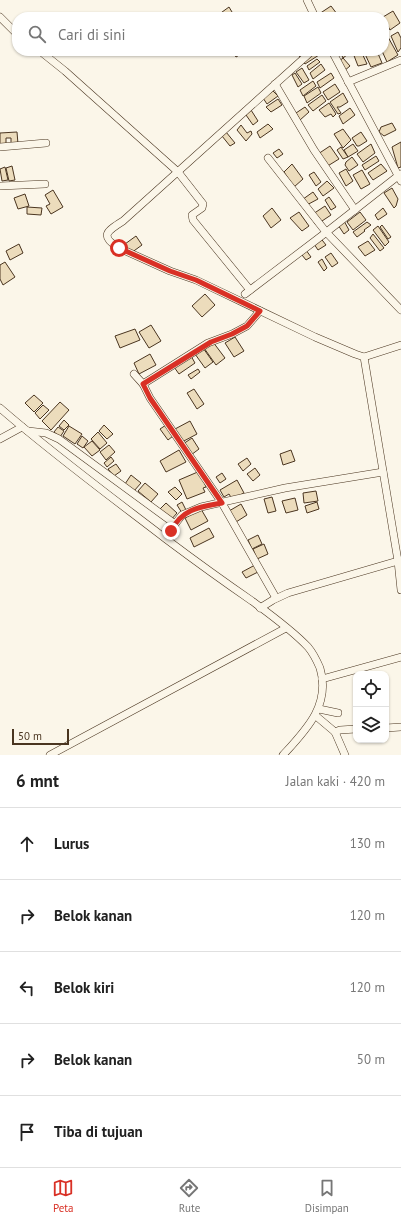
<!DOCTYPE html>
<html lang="id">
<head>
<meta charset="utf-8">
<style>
	body { margin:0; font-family:"PT Sans",sans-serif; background:#f2f2f2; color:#222 }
	.controls { position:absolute; right:12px; bottom:12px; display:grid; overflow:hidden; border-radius:8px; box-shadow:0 1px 3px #0004 }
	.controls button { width:36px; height:36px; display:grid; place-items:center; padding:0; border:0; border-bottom:1px solid #e0e0e0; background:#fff; color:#222; font:20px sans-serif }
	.scale { position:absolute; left:12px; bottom:10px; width:57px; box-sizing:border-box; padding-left:4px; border:2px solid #4a3520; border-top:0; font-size:11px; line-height:14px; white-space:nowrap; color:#4a3520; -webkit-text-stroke:3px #fbf6e9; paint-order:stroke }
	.stop { position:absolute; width:12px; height:12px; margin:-9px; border:3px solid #d93025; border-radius:50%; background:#fff }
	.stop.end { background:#d93025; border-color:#fff; box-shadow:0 1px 4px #0008 }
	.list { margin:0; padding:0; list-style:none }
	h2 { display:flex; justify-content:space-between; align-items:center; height:52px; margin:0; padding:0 16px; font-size:17px }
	h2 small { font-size:13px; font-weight:400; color:#767676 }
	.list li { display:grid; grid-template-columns:26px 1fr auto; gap:12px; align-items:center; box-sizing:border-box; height:72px; padding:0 16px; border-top:1px solid #e0e0e0 }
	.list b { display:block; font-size:15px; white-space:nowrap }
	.list em { font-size:13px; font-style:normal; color:#767676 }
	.icon { flex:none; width:22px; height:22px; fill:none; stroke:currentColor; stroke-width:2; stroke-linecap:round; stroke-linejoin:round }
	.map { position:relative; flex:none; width:401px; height:755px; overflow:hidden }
	.search { position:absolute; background:#fff; box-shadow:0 1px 3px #0004; left:12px; right:12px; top:12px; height:44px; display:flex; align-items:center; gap:10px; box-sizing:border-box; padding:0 14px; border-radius:16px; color:#767676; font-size:15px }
	.sheet { height:412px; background:#fff }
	nav { display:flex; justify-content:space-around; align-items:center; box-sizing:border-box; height:56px; border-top:1px solid #e0e0e0; background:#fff; font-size:11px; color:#767676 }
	nav a { display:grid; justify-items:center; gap:2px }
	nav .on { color:#d93025 }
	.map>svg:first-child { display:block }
</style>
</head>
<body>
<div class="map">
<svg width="401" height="755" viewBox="0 0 401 755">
	<rect width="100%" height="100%" fill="#fbf6e9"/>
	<g fill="#ecdcbc" stroke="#4a3520">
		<polygon points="331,6 337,14 332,17 321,17 319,14"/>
		<polygon points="229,7 235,17 219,17 218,15"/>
		<polygon points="393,11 400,23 390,30 383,17"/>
		<polygon points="398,32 401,38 401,48 398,52 391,36"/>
		<polygon points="388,37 398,55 387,62 382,51 384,51 384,39"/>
		<polygon points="232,51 246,51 236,57"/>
		<polygon points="307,51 315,51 319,55 305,64 299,57"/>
		<polygon points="340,51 352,51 343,58"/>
		<polygon points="357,51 361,51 367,64 358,66 353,53"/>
		<polygon points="371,51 377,51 382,63 371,67 365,54"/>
		<polygon points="343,58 350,66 344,71 338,62"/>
		<polygon points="317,59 320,62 309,70 307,66"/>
		<polygon points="321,64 325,70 313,79 310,73"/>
		<polygon points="302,68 309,80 304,83 296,72"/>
		<polygon points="295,73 302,84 298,87 292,75"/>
		<polygon points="331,73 334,78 320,88 317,82"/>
		<polygon points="313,81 316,86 303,96 300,90"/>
		<polygon points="335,84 340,92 328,100 323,92"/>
		<polygon points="318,87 321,93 307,103 304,96"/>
		<polygon points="273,91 278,96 267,104 263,98"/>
		<polygon points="343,93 348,102 340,107 337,107 341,113 338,114 330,102"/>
		<polygon points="322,95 326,101 313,111 308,105"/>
		<polygon points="278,99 282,105 271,112 266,107"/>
		<polygon points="329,103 336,114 333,117 331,114 325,117 319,110"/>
		<polygon points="305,107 309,112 300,120 296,113"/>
		<polygon points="350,108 355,115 343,124 339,116"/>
		<polygon points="251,110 258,121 253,125 246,115"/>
		<polygon points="392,123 396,130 384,136 379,132 381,127"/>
		<polygon points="268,124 273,129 260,138 257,132"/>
		<polygon points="241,125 247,133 251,131 252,134 246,141 237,130"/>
		<polygon points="343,129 351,140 343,148 334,134"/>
		<polygon points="17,132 18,144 11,145 11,138 6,138 6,144 0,145 0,133"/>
		<polygon points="226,132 235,143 230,146 222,136"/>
		<polygon points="361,132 367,141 359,146 357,146 352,138"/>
		<polygon points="401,142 401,167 398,168 392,147"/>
		<polygon points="353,144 358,151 348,157 344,150"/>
		<polygon points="371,144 375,153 363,162 357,154"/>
		<polygon points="330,146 339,159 326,167 318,154"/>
		<polygon points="341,147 348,157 343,159 337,150"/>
		<polygon points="279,149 283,154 277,158 273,153"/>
		<polygon points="376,156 379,161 365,170 362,165"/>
		<polygon points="352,157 358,165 349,171 345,165 346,162"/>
		<polygon points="292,164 303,179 294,187 284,172"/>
		<polygon points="381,164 387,171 373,180 368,173"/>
		<polygon points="12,166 15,180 9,181 6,168"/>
		<polygon points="5,167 8,180 2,181 0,169"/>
		<polygon points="346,169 353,181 346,186 339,173"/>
		<polygon points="362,170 370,184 361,189 353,175"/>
		<polygon points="314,172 321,182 316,186 309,175"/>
		<polygon points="327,181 334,188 323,196 318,189"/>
		<polygon points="392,188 398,199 396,206 394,208 384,193"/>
		<polygon points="53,190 63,207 51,214 46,206 50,204 45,195"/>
		<polygon points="313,192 318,199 303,207 299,202"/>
		<polygon points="25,194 29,206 18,209 14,198"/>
		<polygon points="329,197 336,207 331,210 325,200"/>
		<polygon points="325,206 331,215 316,225 310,216"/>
		<polygon points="27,207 42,208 41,215 27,214"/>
		<polygon points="272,208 281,220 271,228 263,216"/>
		<polygon points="383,208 387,214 378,220 375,215"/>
		<polygon points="299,212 309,226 302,231 290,218"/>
		<polygon points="360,212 366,220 353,230 347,222"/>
		<polygon points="344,221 349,230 344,234 338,225"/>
		<polygon points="367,222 371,225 364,230 365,231 357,237 353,232"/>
		<polygon points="382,225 391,237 388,239 380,227"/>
		<polygon points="378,226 389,242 385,246 373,230"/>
		<polygon points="373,234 384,248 380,251 370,238"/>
		<polygon points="136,236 142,245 131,253 125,244"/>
		<polygon points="319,236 326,245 318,250 312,241"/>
		<polygon points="368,241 375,250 365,256 358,247"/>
		<polygon points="19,244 23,253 10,260 6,251"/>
		<polygon points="303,246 311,257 306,260 298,250"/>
		<polygon points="331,253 338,263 332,267 325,257"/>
		<polygon points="322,259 327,268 324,271 318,262"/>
		<polygon points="5,262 15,277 3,285 0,279 0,265"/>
		<polygon points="205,294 215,305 202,317 192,306"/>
		<polygon points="151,325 161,341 149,348 139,332"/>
		<polygon points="135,329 140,340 120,348 115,336"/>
		<polygon points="235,337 244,351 234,357 225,343"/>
		<polygon points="213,342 225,358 216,365 204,348"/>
		<polygon points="203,348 213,362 205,368 195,354"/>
		<polygon points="150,354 156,365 139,374 134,363"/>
		<polygon points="191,356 195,363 179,374 174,367"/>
		<polygon points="198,369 200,372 191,379 188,375"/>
		<polygon points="194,389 204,404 197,409 187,393"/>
		<polygon points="34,395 43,403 34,412 25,403"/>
		<polygon points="60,402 69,410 51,430 42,421"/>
		<polygon points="43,405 49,410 40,419 35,413"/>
		<polygon points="64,420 69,425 64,430 59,426"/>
		<polygon points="190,421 197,434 182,442 175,429"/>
		<polygon points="104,425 113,434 107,439 99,431"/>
		<polygon points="166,425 173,436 168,440 160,429"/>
		<polygon points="69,426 82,434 75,444 63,436"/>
		<polygon points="58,427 64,431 60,437 54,432"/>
		<polygon points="98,432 107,443 100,449 91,439"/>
		<polygon points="82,436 88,441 83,448 77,444"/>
		<polygon points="192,438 199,449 191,455 183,444"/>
		<polygon points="92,441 100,450 92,456 84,447"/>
		<polygon points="109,445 115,452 106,460 100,452"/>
		<polygon points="179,450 186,462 166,472 160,461"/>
		<polygon points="291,450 295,461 283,465 280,454"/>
		<polygon points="111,457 114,461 107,467 104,463"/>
		<polygon points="247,458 251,464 243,471 238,464"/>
		<polygon points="116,464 121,471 114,476 108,469"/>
		<polygon points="255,468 260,475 253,481 247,474"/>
		<polygon points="200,471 206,487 203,488 205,492 187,499 179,480"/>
		<polygon points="222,473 226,479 220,483 216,477"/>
		<polygon points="131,475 141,483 134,491 125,484"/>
		<polygon points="237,480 244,493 232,499 229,494 224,497 220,490"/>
		<polygon points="145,483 158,494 151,502 138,491"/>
		<polygon points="175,487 182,494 176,500 168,492"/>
		<polygon points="316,491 318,501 304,503 303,493"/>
		<polygon points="272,497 276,511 268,513 264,499"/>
		<polygon points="295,498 298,510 286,513 282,501"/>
		<polygon points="182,502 186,510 182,513 177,505"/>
		<polygon points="317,502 319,509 307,513 305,506"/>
		<polygon points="166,503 177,513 170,521 159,510"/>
		<polygon points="241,504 247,515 236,522 229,511"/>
		<polygon points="201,509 208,521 191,530 185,518"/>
		<polygon points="209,528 214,537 194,547 190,538"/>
		<polygon points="258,535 262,544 252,549 248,540"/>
		<polygon points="264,544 268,554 257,559 253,549"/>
		<polygon points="255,565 258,572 246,578 242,572"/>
	</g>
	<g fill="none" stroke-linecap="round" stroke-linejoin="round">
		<g stroke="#4a3520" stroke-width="8">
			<g id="street">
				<polyline points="307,0 315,17"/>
				<polyline points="0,17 17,34"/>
				<polyline points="40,51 65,71 178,172 203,204 202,208 192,215 193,220 250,290"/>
				<path d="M312,51L123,221C107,231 99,236 119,248L170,271L196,280L315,337L355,354L364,357L401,345"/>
				<polyline points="332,51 401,181"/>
				<polyline points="348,82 401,60"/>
				<polyline points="275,84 314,150 355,210"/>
				<polyline points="0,147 46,143"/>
				<polyline points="268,158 326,232 401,310"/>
				<polyline points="0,186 45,184"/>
				<polyline points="245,294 324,234 398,176 401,174"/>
				<polyline points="364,357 398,561 401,590"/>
				<polyline points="134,374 143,384 150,398 222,503 276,598"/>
				<polyline points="143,384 208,343 232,334 247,326 260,311"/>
				<path d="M0,408C53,454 110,496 166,539C194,560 223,581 252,601C271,615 292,630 308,647C313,653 317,661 320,668C331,705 306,730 283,755"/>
				<polyline points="28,431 46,433 59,439 175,524"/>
				<polyline points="0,439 22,427"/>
				<polyline points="167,539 175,524 182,515 201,507 285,488 383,472"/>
				<polyline points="260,608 273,600 288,593 401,560"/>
				<polyline points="322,679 401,657"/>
				<polyline points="319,709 338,713"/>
				<polyline points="316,716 335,732"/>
				<polyline points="386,728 401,727"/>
				<polyline points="50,755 286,628"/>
				<polyline points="345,755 335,732 340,730 356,729"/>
			</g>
		</g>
		<use href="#street" stroke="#fbf6e9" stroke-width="7"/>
	</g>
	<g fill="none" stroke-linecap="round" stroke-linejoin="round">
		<path stroke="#d93025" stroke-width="5" d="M119,248L170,271L196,280L260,311L247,326L232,334L211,342L143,384L150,398L222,503C199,507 182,509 171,531"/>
	</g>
</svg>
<div class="controls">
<button><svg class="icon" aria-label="locate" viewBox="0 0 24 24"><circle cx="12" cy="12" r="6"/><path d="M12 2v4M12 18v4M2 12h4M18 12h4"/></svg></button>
<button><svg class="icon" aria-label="layers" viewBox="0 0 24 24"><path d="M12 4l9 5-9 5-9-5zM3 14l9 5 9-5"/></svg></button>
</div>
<div class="scale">50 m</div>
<div class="stop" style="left:119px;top:248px"></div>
<div class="stop end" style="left:171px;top:531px"></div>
<div class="search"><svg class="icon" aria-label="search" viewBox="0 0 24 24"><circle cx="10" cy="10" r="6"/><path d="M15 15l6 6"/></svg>Cari di sini</div>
</div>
<section class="sheet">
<h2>6 mnt<small>Jalan kaki · 420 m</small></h2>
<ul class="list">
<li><svg class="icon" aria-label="ahead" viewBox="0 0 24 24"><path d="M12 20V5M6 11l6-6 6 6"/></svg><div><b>Lurus</b></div><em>130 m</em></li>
<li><svg class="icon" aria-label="right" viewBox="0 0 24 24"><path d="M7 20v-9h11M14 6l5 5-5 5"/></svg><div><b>Belok kanan</b></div><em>120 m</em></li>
<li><svg class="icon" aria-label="left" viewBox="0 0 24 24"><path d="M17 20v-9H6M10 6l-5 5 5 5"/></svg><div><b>Belok kiri</b></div><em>120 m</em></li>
<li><svg class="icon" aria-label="right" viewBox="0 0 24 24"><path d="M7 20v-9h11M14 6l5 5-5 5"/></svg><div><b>Belok kanan</b></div><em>50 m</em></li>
<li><svg class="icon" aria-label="arrive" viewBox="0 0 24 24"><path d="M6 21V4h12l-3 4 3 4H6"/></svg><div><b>Tiba di tujuan</b></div></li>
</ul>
</section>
<nav>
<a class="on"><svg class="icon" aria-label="map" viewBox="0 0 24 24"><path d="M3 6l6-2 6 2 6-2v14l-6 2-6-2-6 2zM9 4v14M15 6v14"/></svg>Peta</a>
<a><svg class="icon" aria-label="directions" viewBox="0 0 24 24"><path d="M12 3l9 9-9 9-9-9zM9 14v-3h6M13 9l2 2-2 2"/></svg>Rute</a>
<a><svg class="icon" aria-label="saved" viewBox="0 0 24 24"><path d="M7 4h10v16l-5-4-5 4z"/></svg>Disimpan</a>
</nav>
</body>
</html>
